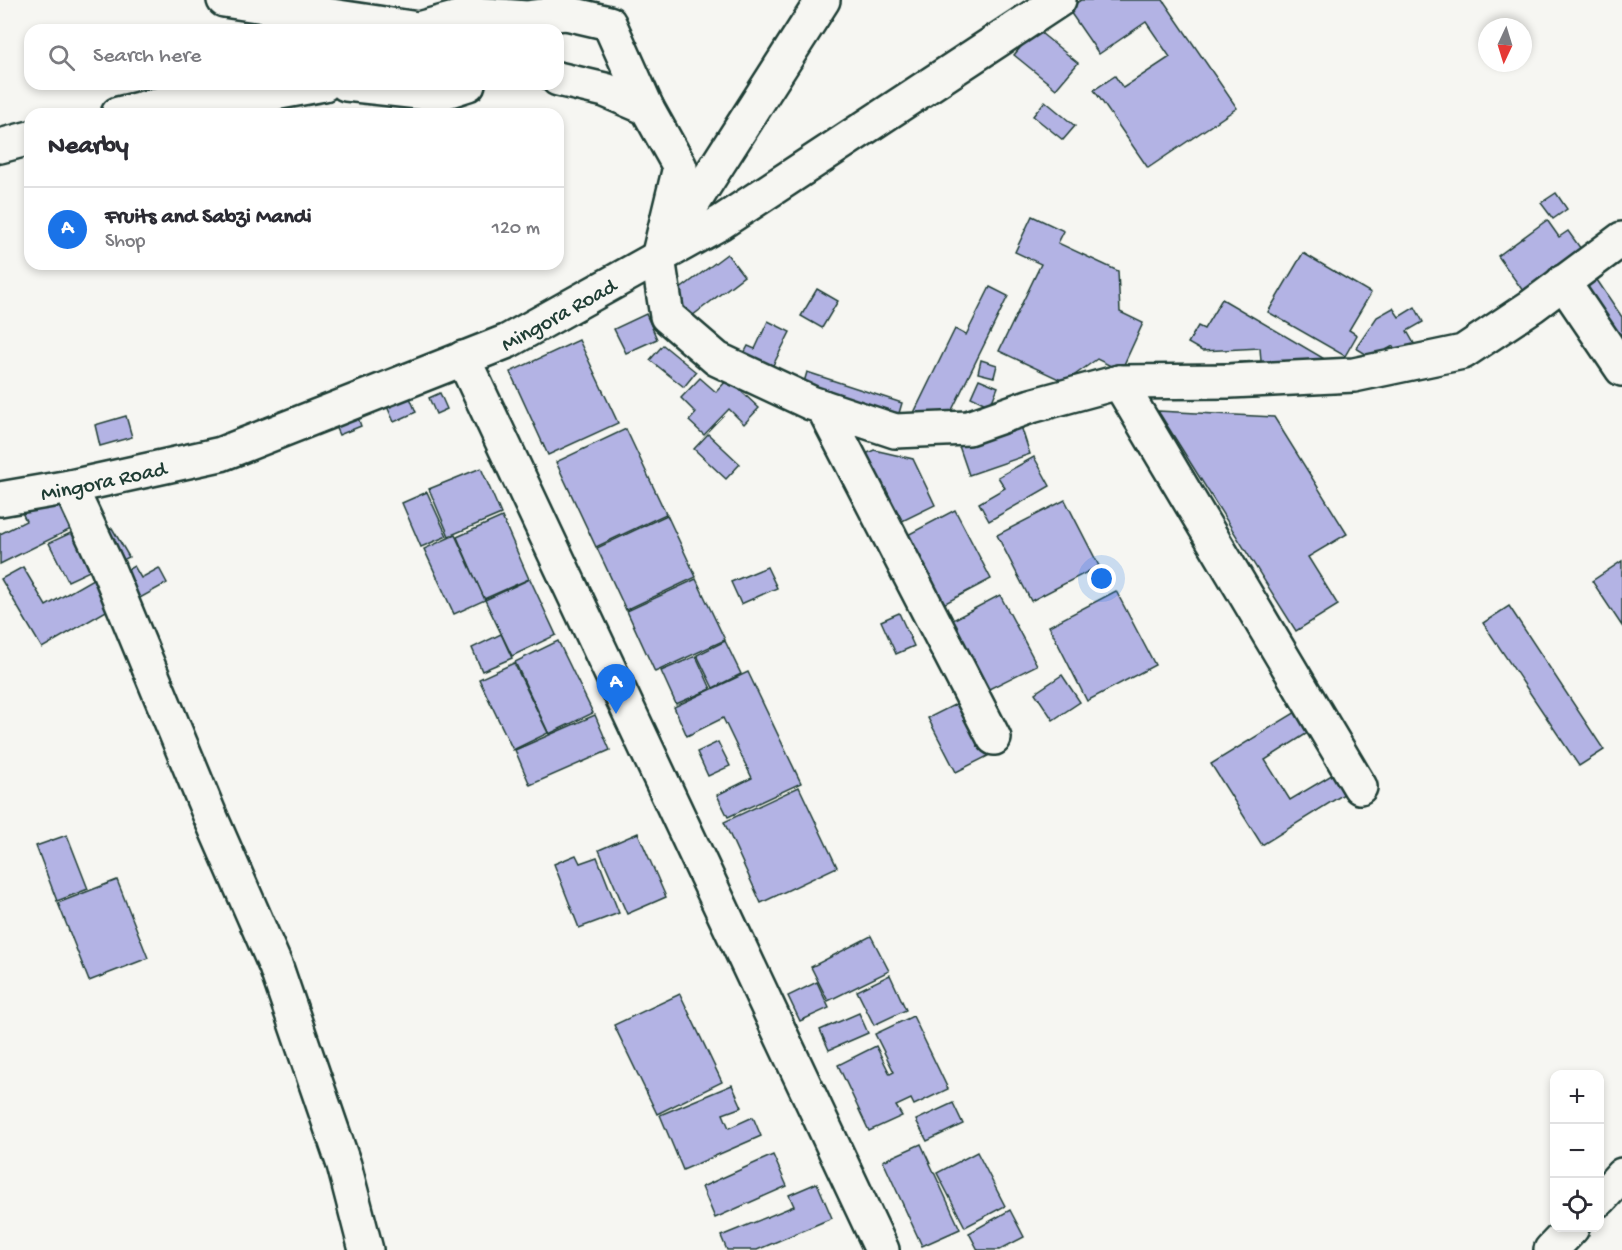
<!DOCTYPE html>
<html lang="en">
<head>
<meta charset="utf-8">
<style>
	body { margin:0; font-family:"Gochi Hand",sans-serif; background:#f2f2f3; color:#2b2b33 }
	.controls { position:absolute; right:18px; bottom:18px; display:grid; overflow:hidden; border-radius:12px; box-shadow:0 3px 9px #0003 }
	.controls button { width:54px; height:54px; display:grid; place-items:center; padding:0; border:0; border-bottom:2px solid #e1e1e2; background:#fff; color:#2b2b33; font:30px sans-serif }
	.compass { position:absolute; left:1478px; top:18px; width:54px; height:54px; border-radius:50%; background:#fff; box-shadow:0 3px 9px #0003; rotate:184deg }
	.you { position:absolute; left:1102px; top:579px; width:21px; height:21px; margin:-15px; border:4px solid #fff; border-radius:50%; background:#1a73e8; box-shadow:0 0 0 9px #1a73e833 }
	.badge { display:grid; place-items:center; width:39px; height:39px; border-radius:50%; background:#1a73e8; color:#fff; font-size:20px; font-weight:700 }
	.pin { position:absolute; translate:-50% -50px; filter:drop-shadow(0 2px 3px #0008) }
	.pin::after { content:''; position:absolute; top:32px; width:21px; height:18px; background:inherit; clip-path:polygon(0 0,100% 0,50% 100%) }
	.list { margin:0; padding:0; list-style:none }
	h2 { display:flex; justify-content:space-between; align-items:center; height:78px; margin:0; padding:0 24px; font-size:26px }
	h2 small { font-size:20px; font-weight:400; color:#7c7c81 }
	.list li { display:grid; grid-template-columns:39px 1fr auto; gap:18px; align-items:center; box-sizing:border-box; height:84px; padding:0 24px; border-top:2px solid #e1e1e2 }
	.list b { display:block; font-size:22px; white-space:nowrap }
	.list p { margin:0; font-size:20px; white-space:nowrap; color:#7c7c81 }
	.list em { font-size:20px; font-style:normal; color:#7c7c81 }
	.icon { flex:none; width:33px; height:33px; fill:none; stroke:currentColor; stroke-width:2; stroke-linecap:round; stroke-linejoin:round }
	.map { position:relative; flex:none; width:1622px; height:1250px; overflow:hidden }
	.search { position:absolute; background:#fff; box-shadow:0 3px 9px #0003; left:24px; top:24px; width:540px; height:66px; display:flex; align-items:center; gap:15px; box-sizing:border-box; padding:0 21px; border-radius:18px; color:#7c7c81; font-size:22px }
	.panel { position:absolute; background:#fff; box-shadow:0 3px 9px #0003; left:24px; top:108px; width:540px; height:162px; border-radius:18px }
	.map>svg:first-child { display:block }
</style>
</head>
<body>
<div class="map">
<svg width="1622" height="1250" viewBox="0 0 1622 1250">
	<rect width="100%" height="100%" fill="#f6f6f2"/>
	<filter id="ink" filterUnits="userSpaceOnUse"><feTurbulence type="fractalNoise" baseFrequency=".0167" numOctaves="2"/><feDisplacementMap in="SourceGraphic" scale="12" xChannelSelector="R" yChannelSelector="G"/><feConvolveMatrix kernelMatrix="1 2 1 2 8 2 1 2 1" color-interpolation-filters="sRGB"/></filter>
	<g filter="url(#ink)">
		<g fill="#b3b3e4" stroke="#1f3d34" stroke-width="1.5">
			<polygon points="1081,0 1163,0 1237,108 1148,168 1094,90 1115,76 1123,88 1170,57 1146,22 1099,54 1068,9"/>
			<polygon points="1036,29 1078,63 1056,89 1014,55"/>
			<polygon points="1045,101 1075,126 1063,140 1033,116"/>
			<polygon points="1556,193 1567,209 1553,219 1541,203"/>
			<polygon points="1032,216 1064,231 1058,243 1118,271 1120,312 1143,323 1121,371 1097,359 1065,382 999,351 1041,264 1015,252"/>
			<polygon points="1547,220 1559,237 1568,231 1581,249 1523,291 1498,256"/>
			<polygon points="1303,253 1371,293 1349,330 1357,335 1345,356 1268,312"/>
			<polygon points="727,254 744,276 684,322 667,299"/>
			<polygon points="1591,271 1622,317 1622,339 1612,346 1570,285"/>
			<polygon points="990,287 1008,296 948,418 910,421 955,329 966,335"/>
			<polygon points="817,289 838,301 822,328 801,316"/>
			<polygon points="1222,299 1328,361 1202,377 1202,364 1261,361 1260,348 1202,351 1188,343 1198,326 1204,329"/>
			<polygon points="1415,307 1423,322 1407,331 1416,347 1399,356 1393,346 1372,358 1356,348 1377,317 1393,308 1399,317"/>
			<polygon points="646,314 657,339 626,353 614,329"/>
			<polygon points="768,321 790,332 769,373 741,359 748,346 755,349"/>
			<polygon points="579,340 618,423 548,455 510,372"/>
			<polygon points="663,345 696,372 684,387 650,360"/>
			<polygon points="981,360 997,365 994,377 978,373"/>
			<polygon points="807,372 902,403 897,420 802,389"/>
			<polygon points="700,378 716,392 728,379 759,408 744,424 729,409 704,435 689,421 696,413 681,398"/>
			<polygon points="979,379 998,387 990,406 971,397"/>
			<polygon points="408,393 416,412 394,422 385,402"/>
			<polygon points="440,393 447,409 436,414 429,398"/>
			<polygon points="1158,411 1274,417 1347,534 1308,557 1338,605 1296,631"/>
			<polygon points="356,412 361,426 339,435 333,422"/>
			<polygon points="126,416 132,437 100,446 95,425"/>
			<polygon points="1019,420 1030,454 969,475 957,440"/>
			<polygon points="626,429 666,514 596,547 556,462"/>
			<polygon points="708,434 740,464 726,479 694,449"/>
			<polygon points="874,450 913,459 935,505 890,527 857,458"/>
			<polygon points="1034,457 1050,486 989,521 979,503 1005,488 998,477"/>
			<polygon points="481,468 501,514 449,536 429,489"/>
			<polygon points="427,492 447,536 421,547 402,503"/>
			<polygon points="1065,500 1099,566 1031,601 997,535"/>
			<polygon points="62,502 75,527 0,564 0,534 26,521 20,508"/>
			<polygon points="955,510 991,579 936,608 900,539"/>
			<polygon points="667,515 696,577 626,610 597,548"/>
			<polygon points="502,517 529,579 484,599 457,537"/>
			<polygon points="112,528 129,557 117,563 101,534"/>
			<polygon points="75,531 94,569 68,581 49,543"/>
			<polygon points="455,535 485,600 454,614 424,549"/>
			<polygon points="1622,561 1622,626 1592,581"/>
			<polygon points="134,566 141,578 159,568 167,583 140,598 125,571"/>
			<polygon points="23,567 46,606 98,576 115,606 42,648 1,579"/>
			<polygon points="767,567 777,588 741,604 731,582"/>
			<polygon points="530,579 556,635 512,656 485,600"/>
			<polygon points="696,579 725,640 655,672 627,611"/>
			<polygon points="1116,591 1155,665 1087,701 1049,626"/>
			<polygon points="1000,595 1037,665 985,691 949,622"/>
			<polygon points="1509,606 1604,750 1579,766 1483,623"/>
			<polygon points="899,613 914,646 896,654 881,621"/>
			<polygon points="501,634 512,658 482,671 472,648"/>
			<polygon points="558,641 593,713 549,734 515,662"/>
			<polygon points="725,641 741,674 713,688 697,655"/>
			<polygon points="696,656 711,689 676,704 661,671"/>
			<polygon points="514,663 548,733 513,750 479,679"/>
			<polygon points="748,672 801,783 728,817 717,795 752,778 723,718 687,736 674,707"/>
			<polygon points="1062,675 1080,702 1053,720 1035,693"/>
			<polygon points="968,698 996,752 956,772 928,718"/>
			<polygon points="1301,709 1314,729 1265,760 1290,800 1340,770 1352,789 1262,845 1211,764"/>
			<polygon points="595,715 610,750 530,785 515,750"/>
			<polygon points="718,742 730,766 708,776 697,752"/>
			<polygon points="799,787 837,867 761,903 724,822"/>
			<polygon points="638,833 666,897 627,914 599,850"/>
			<polygon points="67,835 88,889 57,901 36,846"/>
			<polygon points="576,855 580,863 597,857 619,913 579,928 554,864"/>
			<polygon points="117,880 148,958 89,981 58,903"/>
			<polygon points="871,936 889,971 828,1001 811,967"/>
			<polygon points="890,975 906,1010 874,1025 857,991"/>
			<polygon points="817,982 829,1008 800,1021 788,996"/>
			<polygon points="680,994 722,1082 657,1114 614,1025"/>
			<polygon points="859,1013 868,1033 829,1050 820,1030"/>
			<polygon points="913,1016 948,1089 914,1105 911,1099 896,1106 902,1116 869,1131 838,1065 876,1046 890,1074 894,1072 875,1034"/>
			<polygon points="732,1085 742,1107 723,1114 729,1128 753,1117 761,1136 683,1170 660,1115"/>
			<polygon points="953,1103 963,1124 927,1141 916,1120"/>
			<polygon points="921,1144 960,1229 922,1246 883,1161"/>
			<polygon points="977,1152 1005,1206 965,1227 937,1173"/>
			<polygon points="773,1155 787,1186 715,1218 702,1187"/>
			<polygon points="817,1183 832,1218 757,1250 727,1250 721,1236 794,1206 789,1195"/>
			<polygon points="1010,1210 1024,1237 999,1250 978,1250 969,1233"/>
		</g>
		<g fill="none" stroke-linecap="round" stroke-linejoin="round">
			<g stroke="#1f3d34" stroke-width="38">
				<g id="minor">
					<polyline points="224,0 418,29 473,14 526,18 566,13"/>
					<polyline points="559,0 566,13 609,23 647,108"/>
					<polyline points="558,79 605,90 647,108 680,167 658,258 667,316 717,359 811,403 895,431 968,428 1031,406 1119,382 1230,381 1354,375 1463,352 1532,306 1622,239"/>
					<polyline points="346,84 437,94 468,84"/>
					<polyline points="118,114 169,102 241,99 324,84"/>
					<polyline points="0,146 30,138"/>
					<polyline points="672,236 823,0"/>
					<polyline points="1563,282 1622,369"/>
					<polyline points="463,358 882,1250"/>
					<polyline points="1119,382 1360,787"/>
					<polyline points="823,407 994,738"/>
					<polyline points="70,487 107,566 211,818 276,967 344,1165 366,1250"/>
					<polyline points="1600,1199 1622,1175"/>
					<polyline points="1551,1250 1572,1228"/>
				</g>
			</g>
			<g stroke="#1f3d34" stroke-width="38">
				<g id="highway">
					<path id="s1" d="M0,499L70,487L221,454L508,341L720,223L1059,0"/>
				</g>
			</g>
			<use href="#minor" stroke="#f6f6f2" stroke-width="33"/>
			<use href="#highway" stroke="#f6f6f2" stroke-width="33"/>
		</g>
	</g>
	<g text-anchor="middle" stroke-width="4.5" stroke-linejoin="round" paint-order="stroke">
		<g font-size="22" fill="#1f3d34" stroke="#f6f6f2">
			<text dy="8" stroke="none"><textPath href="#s1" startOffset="591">Mingora Road</textPath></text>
			<text dy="8" stroke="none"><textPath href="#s1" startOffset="105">Mingora Road</textPath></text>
		</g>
	</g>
</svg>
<div class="controls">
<button>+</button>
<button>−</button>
<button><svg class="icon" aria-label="locate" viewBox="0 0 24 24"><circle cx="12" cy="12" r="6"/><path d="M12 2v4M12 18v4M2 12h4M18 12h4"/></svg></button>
</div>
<svg class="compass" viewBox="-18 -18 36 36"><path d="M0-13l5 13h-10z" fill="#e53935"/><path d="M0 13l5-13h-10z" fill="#7c7c81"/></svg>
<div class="you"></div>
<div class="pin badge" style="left:616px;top:714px">A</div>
<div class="search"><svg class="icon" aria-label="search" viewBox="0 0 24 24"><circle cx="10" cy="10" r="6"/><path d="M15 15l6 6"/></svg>Search here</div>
<section class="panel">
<h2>Nearby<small></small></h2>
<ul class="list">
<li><span class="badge">A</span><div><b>Fruits and Sabzi Mandi</b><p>Shop</p></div><em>120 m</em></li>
</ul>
</section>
</div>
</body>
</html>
